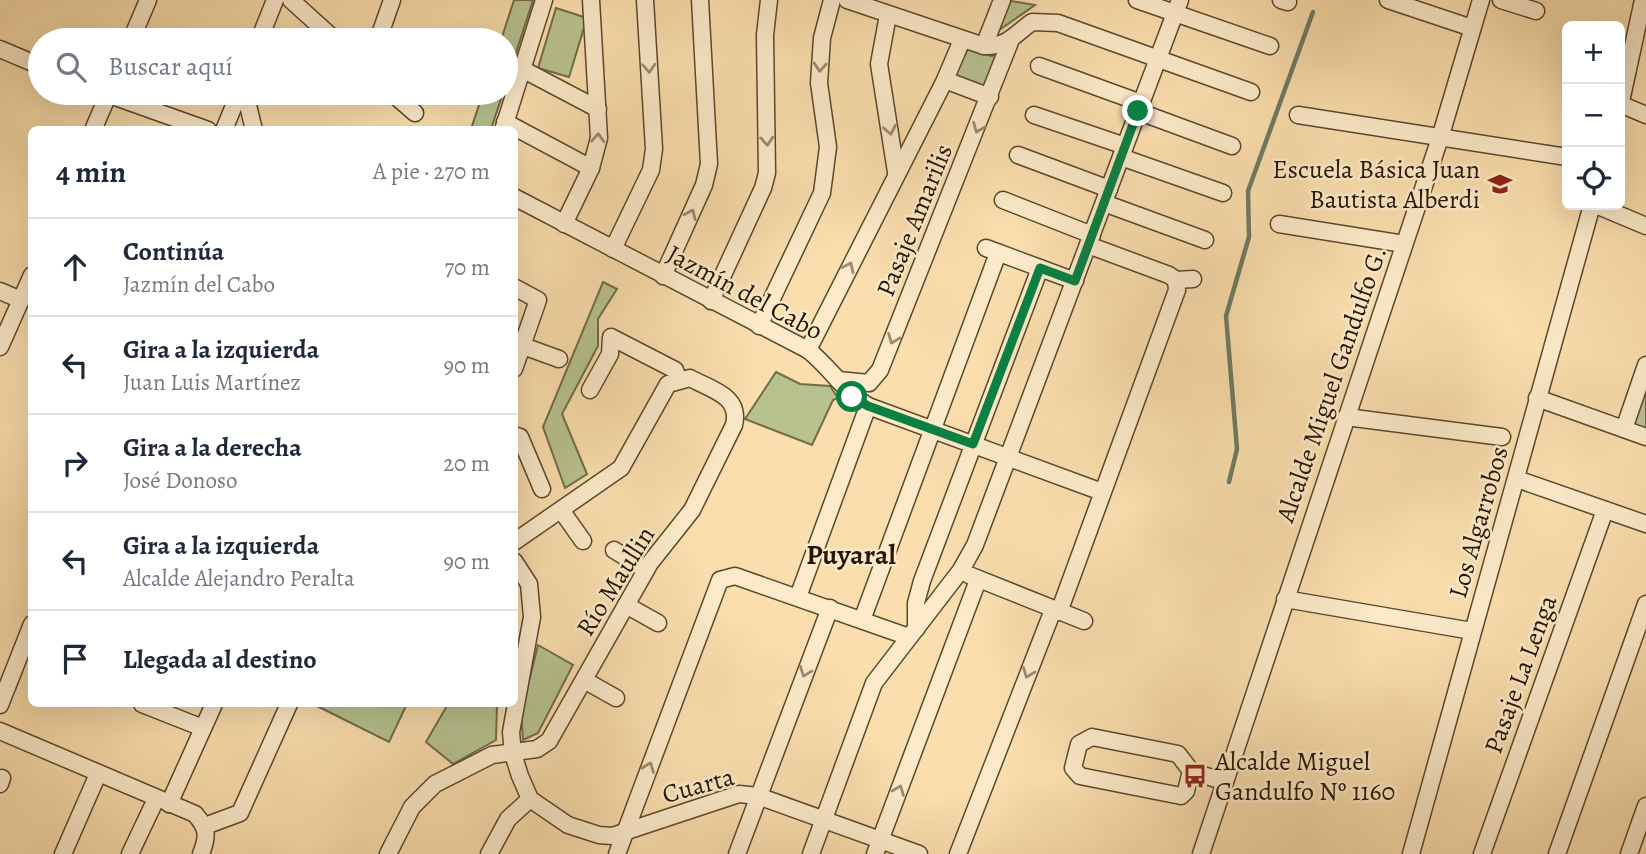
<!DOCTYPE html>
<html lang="es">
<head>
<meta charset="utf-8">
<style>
	body { margin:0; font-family:Alegreya,serif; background:#f6f6f7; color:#1f2937 }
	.controls { position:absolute; right:21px; top:21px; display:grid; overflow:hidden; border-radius:10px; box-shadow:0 7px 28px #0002 }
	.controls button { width:63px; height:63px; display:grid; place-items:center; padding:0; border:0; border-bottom:2px solid #e0e1e3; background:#fff; color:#1f2937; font:35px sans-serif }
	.stop { position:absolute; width:21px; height:21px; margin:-16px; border:5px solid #0b8043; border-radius:50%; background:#fff }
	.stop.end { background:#0b8043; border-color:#fff; box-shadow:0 2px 7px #0008 }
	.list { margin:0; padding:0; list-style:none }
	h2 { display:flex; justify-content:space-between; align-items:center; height:91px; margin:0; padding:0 28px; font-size:30px }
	h2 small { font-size:23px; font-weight:400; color:#747a83 }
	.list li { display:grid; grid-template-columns:46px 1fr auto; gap:21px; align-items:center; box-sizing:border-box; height:98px; padding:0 28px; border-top:2px solid #e0e1e3 }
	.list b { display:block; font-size:26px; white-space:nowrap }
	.list p { margin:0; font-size:23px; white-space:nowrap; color:#747a83 }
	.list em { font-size:23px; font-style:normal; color:#747a83 }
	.icon { flex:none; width:38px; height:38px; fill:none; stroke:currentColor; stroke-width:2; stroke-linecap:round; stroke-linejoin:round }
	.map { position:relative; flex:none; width:1646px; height:854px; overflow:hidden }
	.search { position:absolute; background:#fff; box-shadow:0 7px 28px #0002; left:28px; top:28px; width:490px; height:77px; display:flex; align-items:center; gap:18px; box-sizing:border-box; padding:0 24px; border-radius:38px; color:#747a83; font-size:26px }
	.panel { position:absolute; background:#fff; box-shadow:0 7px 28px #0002; left:28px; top:126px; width:490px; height:581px; border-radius:10px }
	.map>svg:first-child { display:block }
</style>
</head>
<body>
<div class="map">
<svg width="1646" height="854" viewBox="0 0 1646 854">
	<rect width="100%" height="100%" fill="#fadead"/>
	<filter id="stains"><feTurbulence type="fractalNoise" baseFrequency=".00286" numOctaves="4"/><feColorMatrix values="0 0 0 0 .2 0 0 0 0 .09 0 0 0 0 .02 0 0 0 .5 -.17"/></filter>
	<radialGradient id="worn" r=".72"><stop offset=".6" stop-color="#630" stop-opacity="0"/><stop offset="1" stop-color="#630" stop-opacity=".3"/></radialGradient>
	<g fill="#b7c28f" stroke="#706c48" stroke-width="2">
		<polygon points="514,0 533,0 506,84 506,40 501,40"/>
		<polygon points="1005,0 1035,5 995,33"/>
		<polygon points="556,8 587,18 569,77 538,68"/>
		<polygon points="968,48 991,56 1000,54 987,90 953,78"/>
		<polygon points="483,93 503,93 491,129 471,129"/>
		<polygon points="603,282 617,289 598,319 598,346 562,414 587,474 565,488 543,427"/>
		<polygon points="776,372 800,384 830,386 838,398 833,400 812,445 745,419"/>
		<polygon points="1646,387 1646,431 1632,426"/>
		<polygon points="538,645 573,665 538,733 523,740 521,713"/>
		<polygon points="313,704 401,704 406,706 389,742"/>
		<polygon points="448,704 497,704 496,740 453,764 426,742"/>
	</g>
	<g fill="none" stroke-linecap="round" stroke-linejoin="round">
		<polyline stroke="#6f7a62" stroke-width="4.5" points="1229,482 1237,449 1226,316 1249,237 1248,191 1313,12"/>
		<g stroke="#5c472b" stroke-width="19">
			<g id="minor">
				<polyline points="291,0 335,40"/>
				<path d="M847,0L984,46C1007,47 1014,35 1032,22L1058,23L1251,92"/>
				<polyline points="1137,0 1270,46"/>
				<polyline points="1281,0 1288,2"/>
				<polyline points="1388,0 1472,28"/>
				<polyline points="1501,0 1536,11"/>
				<polyline points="888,15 879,64 896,172"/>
				<polyline points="131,40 148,0"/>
				<polyline points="259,40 275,0"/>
				<polyline points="378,40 392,0"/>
				<polyline points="984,46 1002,0"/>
				<polyline points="0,49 40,66"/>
				<polyline points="1039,66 1141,103"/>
				<polyline points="522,69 598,109"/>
				<polyline points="945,80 990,97"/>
				<polyline points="104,93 208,130"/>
				<polyline points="245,93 254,130"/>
				<polyline points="392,93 415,113"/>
				<polyline points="1620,104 1646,115"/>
				<polyline points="1620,106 1643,0"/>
				<polyline points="1137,111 1232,146"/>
				<polyline points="1034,115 1125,146"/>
				<polyline points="1298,115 1567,157"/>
				<polyline points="505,122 591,168"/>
				<polyline points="93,130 109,93"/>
				<polyline points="224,130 239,93"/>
				<polyline points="503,130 544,0"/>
				<polyline points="1018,155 1109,189"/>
				<polyline points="1121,157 1223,193"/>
				<path d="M514,197L808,350C831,368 843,391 868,406L1102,492"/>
				<polyline points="1003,200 1092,235"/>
				<polyline points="1104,203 1205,240"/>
				<polyline points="1596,205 1646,226"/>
				<polyline points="564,224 591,168 599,138 591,0"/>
				<polyline points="1279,224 1404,244"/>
				<polyline points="1088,245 1169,275 1176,280 1193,279"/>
				<polyline points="986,248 1075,281"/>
				<polyline points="613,249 651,170 654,149 645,0"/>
				<polyline points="663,276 704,185 709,164 700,0"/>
				<polyline points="514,287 538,300 514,369"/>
				<polyline points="0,291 21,300"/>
				<polyline points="711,301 763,188 767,173 765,35 769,0"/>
				<polyline points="759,326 822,193 828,147 819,83 822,38 832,0"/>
				<polyline points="523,346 559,359"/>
				<polyline points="0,347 32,275"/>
				<polyline points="808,350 945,80 962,40"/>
				<polyline points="838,380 869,383 880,370 1010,42"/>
				<polyline points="590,390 610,354 611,337 675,370 678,378"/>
				<polyline points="1537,398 1646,437"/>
				<polyline points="1346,417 1502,437"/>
				<polyline points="1624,429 1646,365"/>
				<polyline points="514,435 520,437 542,489"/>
				<polyline points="1517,479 1646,524"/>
				<polyline points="561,510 583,541"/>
				<polyline points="614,550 646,570"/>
				<polyline points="514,561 529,584 532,617 511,732 513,754 520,776 530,799 568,825 599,835 612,836 739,794 758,796 919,854"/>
				<polyline points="969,575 1084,621"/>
				<polyline points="798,597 868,406"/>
				<polyline points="1285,599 1472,631"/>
				<polyline points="626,605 658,623"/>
				<polyline points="1059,612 1177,290 1176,280"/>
				<polyline points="862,620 998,253"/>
				<polyline points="916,629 916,603 922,581 1040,268"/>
				<polyline points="584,680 616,698"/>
				<polyline points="142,704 203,728"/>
				<polyline points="0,705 32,624"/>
				<path d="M0,731L195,814C208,829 208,836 201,854"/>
				<polyline points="1191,771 1186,791 1181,796 1080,776 1073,768 1079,744 1092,737 1178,754 1191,771 1225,782"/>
				<polyline points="0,784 2,778"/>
				<polyline points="169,804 214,704"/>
				<polyline points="205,826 240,813 289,704"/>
				<polyline points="63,854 98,774"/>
				<polyline points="130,854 156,799"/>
				<path d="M388,854L412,807L435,784L492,755L537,749L549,741L650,563L692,510L734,425C741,396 712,390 690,378L668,384L621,468L514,542"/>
				<polyline points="489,854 508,819 530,799"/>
				<polyline points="617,854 720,580 735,576 909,637"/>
				<polyline points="737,854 830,608"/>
				<polyline points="811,854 874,683 961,570 975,545 1180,0"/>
				<polyline points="875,854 978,580"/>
				<polyline points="958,854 1053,610"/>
				<polyline points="1201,854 1440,138 1481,0"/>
				<polyline points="1411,854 1592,205"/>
				<polyline points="1482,854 1605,510"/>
				<polyline points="1557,854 1646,604"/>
				<polyline points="1629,854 1646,806"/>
			</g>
		</g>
		<use href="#minor" stroke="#fceaca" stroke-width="16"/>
	</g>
	<defs><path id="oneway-chevron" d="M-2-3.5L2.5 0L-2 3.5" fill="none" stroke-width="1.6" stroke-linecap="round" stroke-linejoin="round" transform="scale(1.75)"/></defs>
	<g stroke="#9d8a6f">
		<use href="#oneway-chevron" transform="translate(820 67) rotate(94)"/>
		<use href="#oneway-chevron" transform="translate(649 68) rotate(87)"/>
		<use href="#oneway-chevron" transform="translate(978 128) rotate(112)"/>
		<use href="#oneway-chevron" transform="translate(890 130) rotate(79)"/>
		<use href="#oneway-chevron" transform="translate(598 138) rotate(-87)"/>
		<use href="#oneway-chevron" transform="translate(767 141) rotate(86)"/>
		<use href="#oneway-chevron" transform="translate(691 214) rotate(-66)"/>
		<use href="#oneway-chevron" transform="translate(849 267) rotate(-64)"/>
		<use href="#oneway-chevron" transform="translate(893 339) rotate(112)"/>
		<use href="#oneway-chevron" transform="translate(805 672) rotate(111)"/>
		<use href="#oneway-chevron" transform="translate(1028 673) rotate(111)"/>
		<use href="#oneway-chevron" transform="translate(649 767) rotate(-69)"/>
		<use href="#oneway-chevron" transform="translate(899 790) rotate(-69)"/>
	</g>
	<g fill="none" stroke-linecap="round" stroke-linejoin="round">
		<polyline stroke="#0b8043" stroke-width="9" points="852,397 868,406 973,444 1040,268 1075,281 1138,111"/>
	</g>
	<defs>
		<g id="school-bare" transform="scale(1.89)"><path d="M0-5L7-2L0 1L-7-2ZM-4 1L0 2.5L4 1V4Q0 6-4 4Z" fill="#8f2418" stroke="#fceaca" stroke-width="2.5" paint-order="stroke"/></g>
		<g id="bus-bare" transform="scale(1.89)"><path d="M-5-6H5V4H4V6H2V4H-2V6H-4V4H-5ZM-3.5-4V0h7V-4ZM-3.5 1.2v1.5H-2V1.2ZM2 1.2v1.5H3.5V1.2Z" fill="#8f2418" stroke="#fceaca" stroke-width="2.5" paint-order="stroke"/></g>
	</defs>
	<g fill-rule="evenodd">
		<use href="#school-bare" x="1500" y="184"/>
		<use href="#bus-bare" x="1195" y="776"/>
	</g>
	<g text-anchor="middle" stroke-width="5" stroke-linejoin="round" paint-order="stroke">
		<g font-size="26" fill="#281500" stroke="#fceaca" text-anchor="end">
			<text x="1480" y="178">Escuela Básica Juan<tspan x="1480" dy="30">Bautista Alberdi</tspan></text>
			<text x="1215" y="770" text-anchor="start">Alcalde Miguel<tspan x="1215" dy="30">Gandulfo Nº 1160</tspan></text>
		</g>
		<g font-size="26" fill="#281500" stroke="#fceaca">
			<text transform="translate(914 220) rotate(-68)" y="9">Pasaje Amarilis</text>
			<text transform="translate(745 292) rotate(28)" y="9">Jazmín del Cabo</text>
			<text transform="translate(1331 384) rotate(-71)" y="9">Alcalde Miguel Gandulfo G.</text>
			<text transform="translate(1478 522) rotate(-74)" y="9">Los Algarrobos</text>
			<text transform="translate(615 581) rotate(-58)" y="9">Río Maullin</text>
			<text transform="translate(1520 674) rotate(-70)" y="9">Pasaje La Lenga</text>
			<text transform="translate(698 785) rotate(-15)" y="9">Cuarta</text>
		</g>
		<g font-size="28" font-weight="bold" fill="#281500" stroke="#fceaca">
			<text x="851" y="564">Puyaral</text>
		</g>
	</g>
	<rect width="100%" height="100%" filter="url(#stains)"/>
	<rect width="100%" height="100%" fill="url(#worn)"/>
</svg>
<div class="controls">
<button>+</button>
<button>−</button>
<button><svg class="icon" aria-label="locate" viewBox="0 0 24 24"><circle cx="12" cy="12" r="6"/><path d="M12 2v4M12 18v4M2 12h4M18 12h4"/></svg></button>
</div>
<div class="stop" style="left:852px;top:397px"></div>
<div class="stop end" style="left:1138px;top:111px"></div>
<div class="search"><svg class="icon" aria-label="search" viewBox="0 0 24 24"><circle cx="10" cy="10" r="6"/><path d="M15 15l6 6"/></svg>Buscar aquí</div>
<section class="panel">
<h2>4 min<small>A pie · 270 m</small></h2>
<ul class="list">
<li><svg class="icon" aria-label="ahead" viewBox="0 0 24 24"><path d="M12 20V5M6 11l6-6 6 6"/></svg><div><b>Continúa</b><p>Jazmín del Cabo</p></div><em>70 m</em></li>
<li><svg class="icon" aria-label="left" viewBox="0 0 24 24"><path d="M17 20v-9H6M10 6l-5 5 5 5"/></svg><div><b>Gira a la izquierda</b><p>Juan Luis Martínez</p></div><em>90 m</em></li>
<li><svg class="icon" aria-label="right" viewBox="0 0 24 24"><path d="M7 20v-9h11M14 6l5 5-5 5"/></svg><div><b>Gira a la derecha</b><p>José Donoso</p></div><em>20 m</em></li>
<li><svg class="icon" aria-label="left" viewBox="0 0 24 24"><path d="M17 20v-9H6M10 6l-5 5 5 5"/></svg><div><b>Gira a la izquierda</b><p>Alcalde Alejandro Peralta</p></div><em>90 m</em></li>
<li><svg class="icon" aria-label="arrive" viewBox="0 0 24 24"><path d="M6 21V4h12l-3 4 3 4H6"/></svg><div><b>Llegada al destino</b></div></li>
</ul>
</section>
</div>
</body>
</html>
